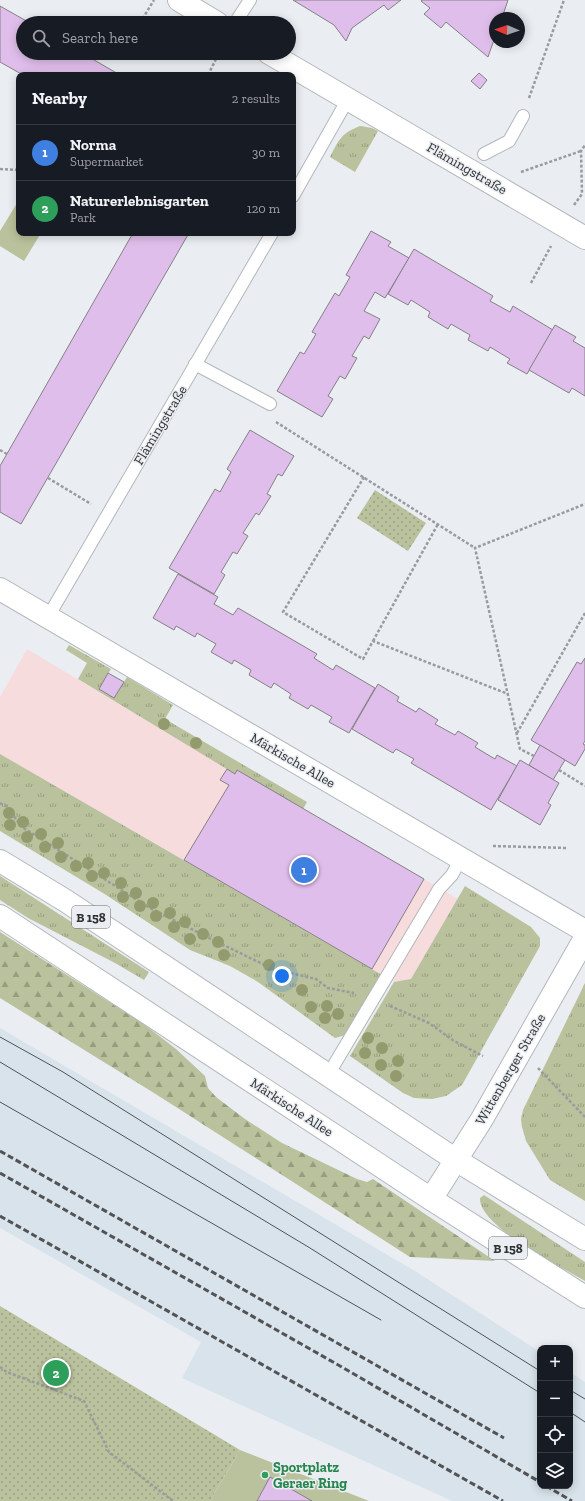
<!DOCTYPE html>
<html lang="en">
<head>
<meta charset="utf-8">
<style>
	body { margin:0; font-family:"Zilla Slab",serif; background:#242831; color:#f1f3f6 }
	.controls { position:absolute; right:12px; bottom:12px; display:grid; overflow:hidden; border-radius:8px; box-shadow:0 2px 10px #0003 }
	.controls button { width:36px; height:36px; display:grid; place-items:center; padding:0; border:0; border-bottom:1px solid #363941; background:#171b24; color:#f1f3f6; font:20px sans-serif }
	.compass { position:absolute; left:489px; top:12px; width:36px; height:36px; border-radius:50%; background:#171b24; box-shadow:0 2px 10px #0003; rotate:272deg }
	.you { position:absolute; left:282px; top:976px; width:14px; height:14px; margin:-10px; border:3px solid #fff; border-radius:50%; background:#1a73e8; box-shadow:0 0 0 6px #1a73e833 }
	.badge { display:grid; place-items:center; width:26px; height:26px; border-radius:50%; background:#1a73e8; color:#fff; font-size:13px; font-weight:700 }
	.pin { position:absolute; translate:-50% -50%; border:2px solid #fff; box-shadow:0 1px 4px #0006 }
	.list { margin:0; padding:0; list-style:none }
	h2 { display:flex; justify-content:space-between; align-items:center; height:52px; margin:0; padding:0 16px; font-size:17px }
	h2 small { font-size:13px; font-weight:400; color:#9ea1a6 }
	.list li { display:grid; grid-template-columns:26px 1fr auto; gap:12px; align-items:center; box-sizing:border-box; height:56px; padding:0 16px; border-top:1px solid #363941 }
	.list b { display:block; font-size:15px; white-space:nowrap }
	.list p { margin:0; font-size:13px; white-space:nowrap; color:#9ea1a6 }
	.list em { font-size:13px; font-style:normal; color:#9ea1a6 }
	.icon { flex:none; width:22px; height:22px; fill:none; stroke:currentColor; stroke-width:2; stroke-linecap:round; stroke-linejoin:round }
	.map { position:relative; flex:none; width:585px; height:1501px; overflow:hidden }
	.search { position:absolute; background:#171b24; box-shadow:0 2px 10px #0003; left:16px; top:16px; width:280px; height:44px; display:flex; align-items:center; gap:10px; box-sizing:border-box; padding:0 14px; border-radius:22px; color:#9ea1a6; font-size:15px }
	.panel { position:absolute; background:#171b24; box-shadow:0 2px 10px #0003; left:16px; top:72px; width:280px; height:164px; border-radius:8px }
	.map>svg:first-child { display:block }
</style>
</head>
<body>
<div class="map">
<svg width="585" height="1501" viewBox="0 0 585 1501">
	<defs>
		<pattern id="grass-tufts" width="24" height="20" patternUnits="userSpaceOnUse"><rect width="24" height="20" fill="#b9c29c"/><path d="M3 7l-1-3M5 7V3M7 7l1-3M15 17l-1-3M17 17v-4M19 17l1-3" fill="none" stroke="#979e80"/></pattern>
		<pattern id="forest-firs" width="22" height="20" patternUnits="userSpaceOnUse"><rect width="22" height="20" fill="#b9c29c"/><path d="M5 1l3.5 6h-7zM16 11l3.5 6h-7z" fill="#979e80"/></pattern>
		<pattern id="park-dots" width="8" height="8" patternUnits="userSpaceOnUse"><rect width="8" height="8" fill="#b9c29c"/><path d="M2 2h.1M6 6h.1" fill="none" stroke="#979e80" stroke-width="1.8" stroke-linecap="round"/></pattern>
	</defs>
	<rect width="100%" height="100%" fill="#eaeef2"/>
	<polygon fill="#f7dcdd" points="27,649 235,773 237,770 458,899 411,980 394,982 0,754 0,697"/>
	<polygon fill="#d9e3ec" points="0,1028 415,1271 540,1352 540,1486 570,1486 570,1372 585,1382 585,1501 452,1501 182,1378 201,1342 0,1228"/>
	<g fill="url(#grass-tufts)">
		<path d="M360,126L372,128L378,131L355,172L330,157C339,140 340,134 360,126Z"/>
		<polygon points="69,645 111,669 99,689 114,698 127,677 173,705 165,719 307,802 303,809 237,770 235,774 78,679 87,663 66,650"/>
		<polygon points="0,754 382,975 346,1035 335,1038 258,982 230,966 190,950 103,893 0,831"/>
		<polygon points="0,876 149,972 144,980 115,963 28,918 0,900"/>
		<polygon points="465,886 531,927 540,938 540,946 462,1085 446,1096 432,1099 414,1098 403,1093 350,1056 394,982 411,979"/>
		<polygon points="585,983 585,1201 550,1180 526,1141 522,1127 521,1119 523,1110"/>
		<path d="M484,1195L585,1262V1281C562,1267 479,1227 480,1198Z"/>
	</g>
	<polygon fill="url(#forest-firs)" points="0,932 145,1025 176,1049 205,1076 208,1088 216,1097 245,1119 282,1143 357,1179 367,1182 373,1179 495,1261 410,1257 154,1093 0,998"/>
	<g fill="url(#park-dots)">
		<polygon points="375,490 426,523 408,551 357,518"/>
		<polygon points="0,1306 240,1450 210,1501 0,1501"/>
	</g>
	<g fill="#b9c29c">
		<polygon points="19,200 19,233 41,233 24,261 0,246 0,231"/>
		<polygon points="240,1450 369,1501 210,1501"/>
	</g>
	<g fill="#e0beeb" stroke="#848185">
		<polygon points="293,0 401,0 388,10 384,5 352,28 346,41 334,25"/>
		<polygon points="422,0 508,0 502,18 495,18 495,37 488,57 446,22 441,28 424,14 430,8 421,1"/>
		<polygon points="0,6 30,23 23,23 23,53 82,53 120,75 23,75 0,62"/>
		<polygon points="479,73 487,80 480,89 471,81"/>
		<polygon points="371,231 391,242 388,246 409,258 385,298 375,292 364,311 380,319 369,339 364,336 352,356 357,358 345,379 340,376 328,396 333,399 322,417 277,391 300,352 304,354 316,334 312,332 335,293 339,296 350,277 346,275"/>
		<polygon points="133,233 189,233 21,524 0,512 0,466"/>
		<polygon points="414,249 493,296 490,301 510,312 513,306 553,330 527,374 507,363 510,359 490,347 488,351 468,340 470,335 451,324 448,329 428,317 430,312 411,300 408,305 388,294"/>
		<polygon points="555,325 576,337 573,341 585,348 585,396 572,388 569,393 529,370"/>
		<polygon points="250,430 294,456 282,476 278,474 267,494 271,496 259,515 256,513 243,533 248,536 237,554 233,552 221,572 225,575 214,594 169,568 215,489 220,492 231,472 227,469"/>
		<polygon points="178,574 218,597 214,604 233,615 238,608 317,654 314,658 333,670 336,665 375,688 349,733 329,722 332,717 311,705 308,709 289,698 291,694 274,683 271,688 249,675 251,670 234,660 232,664 211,652 216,644 197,633 195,637 176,626 174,630 153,618"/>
		<polygon points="585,658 585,741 583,744 585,745 585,749 575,766 531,740 577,662 581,664"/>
		<polygon points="108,673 124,682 114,698 99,689"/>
		<polygon points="378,684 399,697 397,701 416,712 419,708 438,720 435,724 455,735 458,731 478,743 475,747 495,759 497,755 517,766 491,810 411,763 414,759 396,749 393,753 352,729"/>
		<polygon points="540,745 565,760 553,780 529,765"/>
		<polygon points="520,760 559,783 548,803 551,805 540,825 498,800"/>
		<polygon points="227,769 235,774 237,770 424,879 372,969 184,860 229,785 220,780"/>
		<polygon points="270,1477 312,1501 257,1501"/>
	</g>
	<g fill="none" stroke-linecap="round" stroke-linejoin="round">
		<g stroke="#b3b7bb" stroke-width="14">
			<g id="lane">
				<polyline points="235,23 250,0"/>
				<polyline points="484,154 509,141 523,116"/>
				<polyline points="293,196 348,99"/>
				<polyline points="195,364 270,404"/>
				<polyline points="48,617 272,233"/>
				<polyline points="328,1075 439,889 452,875 461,858"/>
			</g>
		</g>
		<g stroke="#b3b7bb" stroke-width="24">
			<g id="street">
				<polyline points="179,0 217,23"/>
				<polyline points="269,53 585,238"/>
				<polyline points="0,589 585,931"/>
				<polyline points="431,1199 482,1119 585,938"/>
			</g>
		</g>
		<g stroke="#b3b7bb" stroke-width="24">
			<g id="primary">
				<polyline points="0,861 66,901 456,1160 585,1239"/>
				<polyline points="0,916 431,1199 585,1297"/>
			</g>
		</g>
		<g stroke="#989c9e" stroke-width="2.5" stroke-dasharray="3 2" stroke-linecap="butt">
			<polyline points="140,23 154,0"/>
			<polyline points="208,75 219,53"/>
			<polyline points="529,98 564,0"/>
			<polyline points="0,169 19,170"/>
			<polyline points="521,172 581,151"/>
			<polyline points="574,205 582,194 581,151 585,145"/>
			<polyline points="531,283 551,246"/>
			<polyline points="276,422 475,548"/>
			<polyline points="0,450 7,454"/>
			<polyline points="364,477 283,612 363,659 373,641 508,694"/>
			<polyline points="48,478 91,504"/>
			<polyline points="373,641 438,524"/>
			<polyline points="517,733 585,613"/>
			<polyline points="534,756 520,749 475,548 585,504"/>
			<polyline points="559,770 585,786"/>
			<polyline points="0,803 6,806 22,827 150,908 209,938 273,969 316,979 328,988 354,993"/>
			<polyline points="493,846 567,848"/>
			<polyline points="390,1006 429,1023 454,1041 483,1056"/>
			<polyline points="538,1068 585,1117"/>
			<polyline points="0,1367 7,1372 84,1401 109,1452 173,1501"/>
		</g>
		<use href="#lane" stroke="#fff" stroke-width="12"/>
		<use href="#street" stroke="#fff" stroke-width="22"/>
		<use href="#primary" stroke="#fff" stroke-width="22"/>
		<g stroke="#515355" stroke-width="1">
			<polyline points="0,1037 63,1072 540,1371"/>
			<polyline points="0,1062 310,1248 540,1393"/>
			<polyline points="0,1102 381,1320"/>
			<polyline points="570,1390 585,1399"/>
			<polyline points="570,1412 585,1422"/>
		</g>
		<g stroke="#515355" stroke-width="3" stroke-dasharray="6 3" stroke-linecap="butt">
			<polyline points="0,1151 504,1438"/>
			<polyline points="0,1173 340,1366 540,1482"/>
			<polyline points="0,1216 503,1501"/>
			<polyline points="546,1486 572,1501"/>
		</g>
	</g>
	<g fill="#939a6d">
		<circle cx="164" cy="724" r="6"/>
		<circle cx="196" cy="743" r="6"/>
		<circle cx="9" cy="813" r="6"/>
		<circle cx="23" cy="822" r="6"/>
		<circle cx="10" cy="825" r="6"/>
		<circle cx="41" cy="834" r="6"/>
		<circle cx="27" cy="837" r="6"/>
		<circle cx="58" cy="843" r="6"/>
		<circle cx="45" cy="847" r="6"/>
		<circle cx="61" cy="857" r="6"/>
		<circle cx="88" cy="863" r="6"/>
		<circle cx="76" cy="866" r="6"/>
		<circle cx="104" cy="873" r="6"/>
		<circle cx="92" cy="876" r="6"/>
		<circle cx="121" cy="883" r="6"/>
		<circle cx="136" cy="893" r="6"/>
		<circle cx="123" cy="897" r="6"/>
		<circle cx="153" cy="903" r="6"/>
		<circle cx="140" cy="906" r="6"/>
		<circle cx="170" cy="913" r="6"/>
		<circle cx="156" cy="916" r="6"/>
		<circle cx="185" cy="922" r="6"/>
		<circle cx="174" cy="927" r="6"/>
		<circle cx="203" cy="934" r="6"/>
		<circle cx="190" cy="939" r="6"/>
		<circle cx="218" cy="942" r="6"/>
		<circle cx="224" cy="955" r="6"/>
		<circle cx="269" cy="965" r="6"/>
		<circle cx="286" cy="977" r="6"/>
		<circle cx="302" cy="990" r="6"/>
		<circle cx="327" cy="1006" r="6"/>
		<circle cx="311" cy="1007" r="6"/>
		<circle cx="338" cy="1014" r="6"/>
		<circle cx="325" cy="1018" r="6"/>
		<circle cx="368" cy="1038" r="6"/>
		<circle cx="382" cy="1048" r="6"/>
		<circle cx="365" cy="1053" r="6"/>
		<circle cx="398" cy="1061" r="6"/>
		<circle cx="381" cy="1065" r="6"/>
		<circle cx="396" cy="1076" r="6"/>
	</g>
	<circle fill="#2e9e5b" stroke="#eaeef2" stroke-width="1.5" cx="265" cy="1475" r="4"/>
	<g text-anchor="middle" stroke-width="3" stroke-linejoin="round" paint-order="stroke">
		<g fill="#eaeef2" stroke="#686a6c" stroke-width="1">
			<rect x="72" y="906" width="38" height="22" rx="3"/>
			<rect x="489" y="1237" width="38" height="22" rx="3"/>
		</g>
		<g font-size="13" font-weight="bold" fill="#303233">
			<text x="91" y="922">B 158</text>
			<text x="508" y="1253">B 158</text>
		</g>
		<g font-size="14" fill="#303233" stroke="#eaeef2">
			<text transform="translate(467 168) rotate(30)" y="5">Flämingstraße</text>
			<text transform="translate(160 425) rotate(-59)" y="5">Flämingstraße</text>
			<text transform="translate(293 760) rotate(30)" y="5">Märkische Allee</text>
			<text transform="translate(510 1069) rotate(-60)" y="5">Wittenberger Straße</text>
			<text transform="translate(292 1107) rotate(33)" y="5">Märkische Allee</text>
		</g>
		<g font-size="14" font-weight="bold" fill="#27864d" stroke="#eaeef2" text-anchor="start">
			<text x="273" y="1472">Sportplatz<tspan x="273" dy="16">Geraer Ring</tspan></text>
		</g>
	</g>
</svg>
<div class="controls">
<button>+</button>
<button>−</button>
<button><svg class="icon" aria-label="locate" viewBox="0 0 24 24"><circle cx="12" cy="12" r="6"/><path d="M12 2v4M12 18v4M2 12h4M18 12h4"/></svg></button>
<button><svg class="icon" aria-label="layers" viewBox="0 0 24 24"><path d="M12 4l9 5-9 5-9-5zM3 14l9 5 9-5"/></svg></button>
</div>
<svg class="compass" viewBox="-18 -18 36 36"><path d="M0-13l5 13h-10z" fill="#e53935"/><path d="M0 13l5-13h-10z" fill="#9ea1a6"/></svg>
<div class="you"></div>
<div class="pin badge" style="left:304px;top:870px;background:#3f7fe0">1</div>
<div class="pin badge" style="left:56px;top:1373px;background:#2e9e5b">2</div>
<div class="search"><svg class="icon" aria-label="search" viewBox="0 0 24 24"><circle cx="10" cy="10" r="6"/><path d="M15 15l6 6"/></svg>Search here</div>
<section class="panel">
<h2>Nearby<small>2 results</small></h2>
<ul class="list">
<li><span class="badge" style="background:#3f7fe0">1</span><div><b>Norma</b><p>Supermarket</p></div><em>30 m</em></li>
<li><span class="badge" style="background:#2e9e5b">2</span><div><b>Naturerlebnisgarten</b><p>Park</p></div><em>120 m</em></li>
</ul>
</section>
</div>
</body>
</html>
